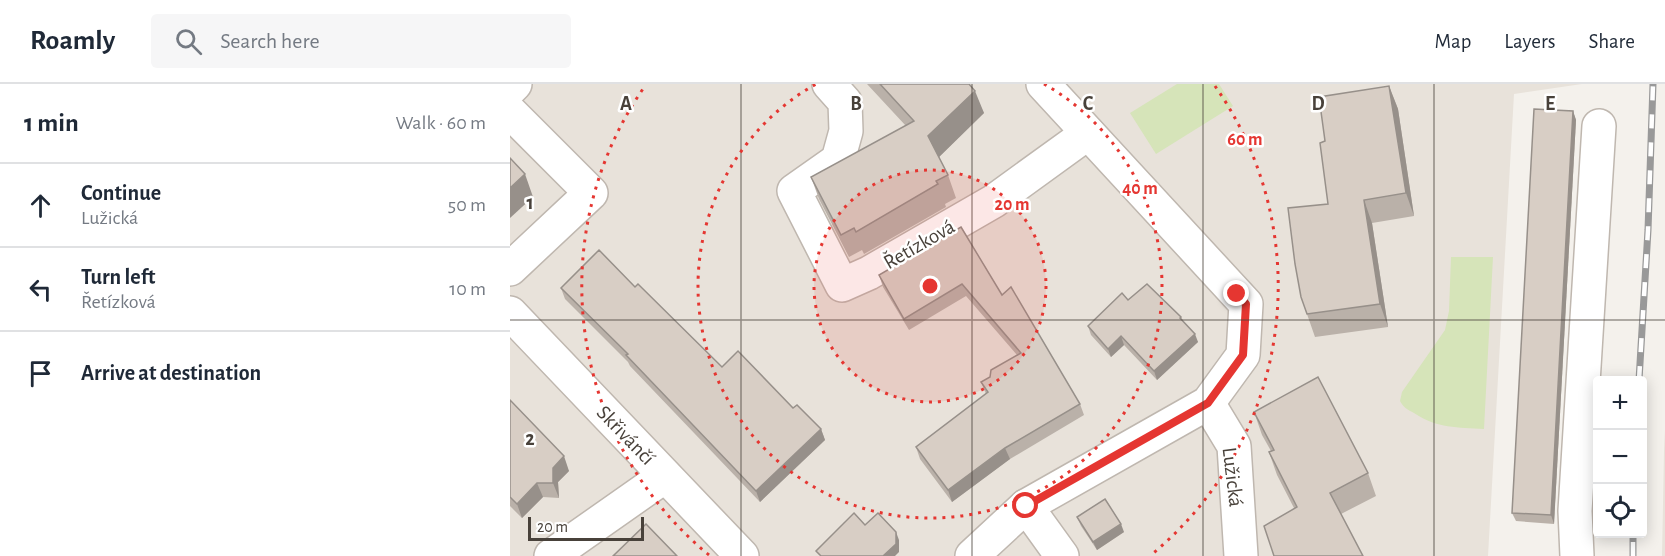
<!DOCTYPE html>
<html lang="en">
<head>
<meta charset="utf-8">
<style>
	body { margin:0; font-family:"Alegreya Sans",sans-serif; background:#f6f6f7; color:#1f2937 }
	.controls { position:absolute; right:18px; bottom:18px; display:grid; overflow:hidden; border-radius:6px; box-shadow:0 3px 15px #0003 }
	.controls button { width:54px; height:54px; display:grid; place-items:center; padding:0; border:0; border-bottom:2px solid #e0e1e3; background:#fff; color:#1f2937; font:30px sans-serif }
	.scale { position:absolute; left:18px; bottom:15px; width:116px; box-sizing:border-box; padding-left:6px; border:3px solid #48413a; border-top:0; font-size:16px; line-height:21px; white-space:nowrap; color:#48413a; -webkit-text-stroke:4px #fff; paint-order:stroke }
	.stop { position:absolute; width:18px; height:18px; margin:-14px; border:4px solid #e53631; border-radius:50%; background:#fff }
	.stop.end { background:#e53631; border-color:#fff; box-shadow:0 2px 6px #0008 }
	.list { margin:0; padding:0; list-style:none }
	h2 { display:flex; justify-content:space-between; align-items:center; height:78px; margin:0; padding:0 24px; font-size:26px }
	h2 small { font-size:20px; font-weight:400; color:#747a83 }
	.list li { display:grid; grid-template-columns:39px 1fr auto; gap:18px; align-items:center; box-sizing:border-box; height:84px; padding:0 24px; border-top:2px solid #e0e1e3 }
	.list b { display:block; font-size:22px; white-space:nowrap }
	.list p { margin:0; font-size:20px; white-space:nowrap; color:#747a83 }
	.list em { font-size:20px; font-style:normal; color:#747a83 }
	.icon { flex:none; width:33px; height:33px; fill:none; stroke:currentColor; stroke-width:2; stroke-linecap:round; stroke-linejoin:round }
	.map { position:relative; flex:none; width:1155px; height:472px; overflow:hidden }
	header { display:flex; align-items:center; gap:36px; box-sizing:border-box; height:84px; padding:0 30px; background:#fff; border-bottom:2px solid #e0e1e3 }
	header strong { font-size:28px }
	nav { display:flex; gap:33px; margin-inline-start:auto; font-size:21px }
	.search { width:420px; height:54px; background:#f6f6f7; display:flex; align-items:center; gap:15px; box-sizing:border-box; padding:0 21px; border-radius:6px; color:#747a83; font-size:22px }
	main { display:flex }
	aside { flex:1; background:#fff }
	.map>svg:first-child { display:block }
</style>
</head>
<body>
<header>
<strong>Roamly</strong>
<div class="search"><svg class="icon" aria-label="search" viewBox="0 0 24 24"><circle cx="10" cy="10" r="6"/><path d="M15 15l6 6"/></svg>Search here</div>
<nav><a>Map</a><a>Layers</a><a>Share</a></nav>
</header>
<main>
<aside>
<h2>1 min<small>Walk · 60 m</small></h2>
<ul class="list">
<li><svg class="icon" aria-label="ahead" viewBox="0 0 24 24"><path d="M12 20V5M6 11l6-6 6 6"/></svg><div><b>Continue</b><p>Lužická</p></div><em>50 m</em></li>
<li><svg class="icon" aria-label="left" viewBox="0 0 24 24"><path d="M17 20v-9H6M10 6l-5 5 5 5"/></svg><div><b>Turn left</b><p>Řetízková</p></div><em>10 m</em></li>
<li><svg class="icon" aria-label="arrive" viewBox="0 0 24 24"><path d="M6 21V4h12l-3 4 3 4H6"/></svg><div><b>Arrive at destination</b></div></li>
</ul>
</aside>
<div class="map">
<svg width="1155" height="472" viewBox="0 0 1155 472">
	<rect width="100%" height="100%" fill="#f4f1ec"/>
	<g fill="#e8e2da">
		<polygon points="0,0 1072,0 1004,10 978,472 0,472"/>
		<polygon points="1155,346 1155,472 1152,472 1154,367"/>
	</g>
	<g fill="#d6e4b9">
		<polygon points="667,0 709,0 723,22 646,70 620,29"/>
		<path d="M941,173H983L974,345C947,343 928,345 904,329C898,326 893,323 890,317L892,308L935,246L939,227Z"/>
	</g>
	<g fill="none" stroke-linecap="round" stroke-linejoin="round">
		<g stroke="#bfb7af" stroke-width="36">
			<g id="minor">
				<polyline points="319,0 335,18 336,47 328,76 284,107 332,201 359,189 484,117 578,49"/>
				<polyline points="0,5 5,0"/>
				<polyline points="0,28 81,109 0,185"/>
				<polyline points="0,229 232,472"/>
				<polyline points="698,319 724,362 731,472"/>
				<polyline points="516,422 552,472"/>
				<polyline points="41,472 155,392"/>
				<polyline points="462,472 516,422 698,319 733,271 736,220 533,0"/>
				<polyline points="1067,472 1065,427 1089,42"/>
			</g>
		</g>
		<use href="#minor" stroke="#fff" stroke-width="33"/>
		<g stroke="#999" stroke-width="7">
			<g id="rail">
				<polyline points="1129,296 1138,146 1143,0"/>
				<polyline points="1123,472 1123,450"/>
			</g>
		</g>
		<use href="#rail" stroke="#fff" stroke-width="4.5" stroke-dasharray="14" stroke-linecap="butt"/>
	</g>
	<g fill="#bab1a9">
		<polygon points="357,0 459,0 474,29 429,73 438,91 446,114 435,120 436,123 354,170 352,166 339,173 309,115 301,93 396,42"/>
		<polygon points="879,2 888,25 904,132 862,139 878,243 805,253 791,213 818,120 815,57"/>
		<polygon points="1063,27 1066,36 1044,440 1006,437 1002,429"/>
		<polygon points="451,143 492,211 570,320 574,331 500,375 442,418 410,375 406,363 476,310 471,298 480,293 507,271 456,212 399,246 373,203 369,191"/>
		<polygon points="125,203 212,283 283,324 311,345 315,356 250,418 120,282 118,278 55,215 51,204"/>
		<polygon points="618,216 671,233 673,237 688,258 647,296 614,261 601,273 581,251 578,242"/>
		<polygon points="0,316 59,387 48,398 49,414 33,413 12,434 0,422"/>
		<polygon points="744,328 858,389 866,412 831,430 784,424 767,391 759,368 761,367 752,351"/>
		<polygon points="567,433 614,448 587,466 571,442"/>
	</g>
	<g fill="#97908a">
		<polygon points="879,2 888,25 904,132 896,109"/>
		<polygon points="465,7 474,29 427,75 418,52"/>
		<polygon points="1063,27 1066,36 1044,440 1041,431"/>
		<polygon points="15,90 23,113 0,134 0,104"/>
		<polygon points="854,116 862,139 878,243 870,220"/>
		<polygon points="685,250 688,258 647,296 644,287"/>
		<polygon points="611,252 614,261 601,273 598,265"/>
		<polygon points="311,345 315,356 250,418 246,407"/>
		<polygon points="495,364 500,375 442,418 438,406"/>
		<polygon points="54,372 59,387 48,398 49,414 43,399 43,384"/>
		<polygon points="27,399 33,413 12,434 7,420"/>
		<polygon points="611,440 614,448 587,466 583,458"/>
		<polygon points="386,448 389,456 389,468 385,472 373,472"/>
	</g>
	<g fill="#d8cec5" stroke="#97908a" stroke-width="1.5">
		<polygon points="370,0 459,0 465,7 418,52 438,91 426,97 428,100 346,148 344,144 331,151 301,93 404,37"/>
		<polygon points="879,2 896,109 854,116 870,220 797,230 791,213 785,180 778,124 818,120 810,59 815,57 809,13"/>
		<polygon points="1024,25 1063,27 1041,431 1002,429"/>
		<polygon points="0,74 15,90 0,104"/>
		<polygon points="451,143 492,211 501,203 570,320 495,364 438,406 406,363 478,308 471,298 480,293 481,286 511,269 452,200 394,235 369,191"/>
		<polygon points="89,166 125,203 128,200 212,283 228,267 283,324 287,321 311,345 246,407 116,271 118,270 51,204"/>
		<polygon points="637,200 671,233 670,234 685,250 644,287 611,252 598,265 578,242 612,209 618,216"/>
		<polygon points="808,293 858,389 820,409 853,472 764,472 754,442 787,423 759,368 764,366 744,328"/>
		<polygon points="0,316 54,372 43,384 43,399 27,399 7,420 0,413"/>
		<polygon points="595,415 611,440 583,458 567,433"/>
		<polygon points="344,429 355,441 368,429 386,448 386,460 373,472 311,472 306,467"/>
		<polygon points="136,440 167,472 103,472"/>
	</g>
	<g fill="none" stroke-linecap="round" stroke-linejoin="round">
		<polyline stroke="#e53631" stroke-width="8" points="516,422 698,319 733,271 736,220 727,210"/>
	</g>
	<path fill="none" stroke="#48413a" stroke-width="1.5" stroke-opacity="0.55" d="M231,0V472M462,0V472M693,0V472M924,0V472M0,236H1155"/>
	<circle cx="420" cy="202" r="116" fill="#e53631" fill-opacity=".12"/>
	<g fill="none" stroke="#e53631" stroke-width="3" stroke-dasharray="3 6">
		<circle cx="420" cy="202" r="116"/>
		<path d="M534 0A232 232 0 1 1 306 0"/>
		<path d="M199 471A348 348 0 0 1 135 2M705 2A348 348 0 0 1 641 471"/>
	</g>
	<g text-anchor="middle" stroke-width="5" stroke-linejoin="round" paint-order="stroke">
		<g font-size="21" fill="#48413a" stroke="#fff">
			<text transform="translate(409 160) rotate(-30)" y="7">Řetízková</text>
			<text transform="translate(116 351) rotate(46)" y="7">Skřivánčí</text>
			<text transform="translate(723 393) rotate(83)" y="7">Lužická</text>
		</g>
	</g>
	<g font-size="20" text-anchor="middle" font-weight="bold" fill="#48413a" stroke="#fff" stroke-width="5" stroke-linejoin="round" paint-order="stroke">
		<text x="116" y="26">A</text>
		<text x="346" y="26">B</text>
		<text x="578" y="26">C</text>
		<text x="808" y="26">D</text>
		<text x="1040" y="26">E</text>
		<text x="20" y="125">1</text>
		<text x="20" y="361">2</text>
	</g>
	<circle cx="420" cy="202" r="9" fill="#e53631" stroke="#fff" stroke-width="3"/>
	<g font-size="18" text-anchor="middle" font-weight="bold" fill="#e53631" stroke="#fff" stroke-width="5" stroke-linejoin="round" paint-order="stroke">
		<text x="735" y="61">60 m</text>
		<text x="630" y="110">40 m</text>
		<text x="502" y="126">20 m</text>
	</g>
</svg>
<div class="controls">
<button>+</button>
<button>−</button>
<button><svg class="icon" aria-label="locate" viewBox="0 0 24 24"><circle cx="12" cy="12" r="6"/><path d="M12 2v4M12 18v4M2 12h4M18 12h4"/></svg></button>
</div>
<div class="scale">20 m</div>
<div class="stop" style="left:516px;top:422px"></div>
<div class="stop end" style="left:727px;top:210px"></div>
</div>
</main>
</body>
</html>
